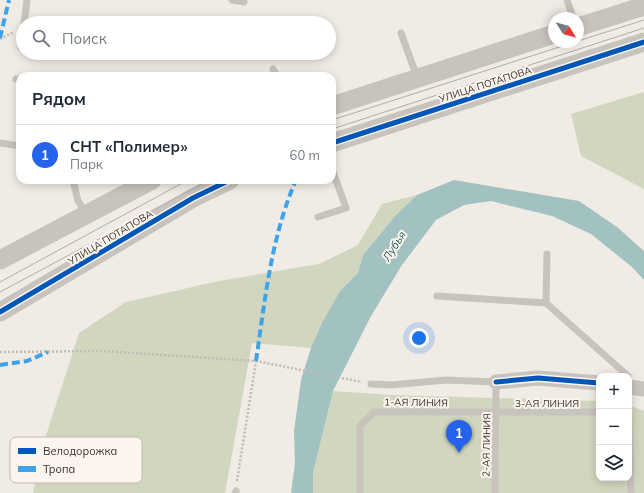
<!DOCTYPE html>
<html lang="ru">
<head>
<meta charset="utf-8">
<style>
	body { margin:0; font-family:Mulish,sans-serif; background:#f2f2f3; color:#1f2937 }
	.controls { position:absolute; right:12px; bottom:12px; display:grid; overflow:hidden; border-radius:8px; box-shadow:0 2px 10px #0003 }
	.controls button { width:36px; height:36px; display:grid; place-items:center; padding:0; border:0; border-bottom:1px solid #e0e1e3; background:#fff; color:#1f2937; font:20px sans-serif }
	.compass { position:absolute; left:548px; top:12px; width:36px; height:36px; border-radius:50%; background:#fff; box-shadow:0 2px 10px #0003; rotate:127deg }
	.you { position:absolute; left:419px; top:338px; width:14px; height:14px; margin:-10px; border:3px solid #fff; border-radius:50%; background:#1a73e8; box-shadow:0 0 0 6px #1a73e833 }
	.badge { display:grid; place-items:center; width:26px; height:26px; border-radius:50%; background:#2563eb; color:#fff; font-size:13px; font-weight:700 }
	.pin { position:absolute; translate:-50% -33px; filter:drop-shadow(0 1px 2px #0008) }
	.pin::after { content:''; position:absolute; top:21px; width:14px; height:12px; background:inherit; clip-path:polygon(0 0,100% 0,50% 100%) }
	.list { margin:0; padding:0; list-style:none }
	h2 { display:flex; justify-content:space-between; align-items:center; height:52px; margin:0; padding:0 16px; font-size:17px }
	h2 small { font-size:13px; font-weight:400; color:#747a83 }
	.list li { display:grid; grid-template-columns:26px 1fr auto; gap:12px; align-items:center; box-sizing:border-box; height:60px; padding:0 16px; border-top:1px solid #e0e1e3 }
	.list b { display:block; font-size:15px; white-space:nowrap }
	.list p { margin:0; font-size:13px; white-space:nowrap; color:#747a83 }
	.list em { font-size:13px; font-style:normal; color:#747a83 }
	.icon { flex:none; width:22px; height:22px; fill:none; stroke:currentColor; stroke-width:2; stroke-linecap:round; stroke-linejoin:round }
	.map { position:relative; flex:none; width:644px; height:493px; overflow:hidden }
	.search { position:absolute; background:#fff; box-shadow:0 2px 10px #0003; left:16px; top:16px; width:320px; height:44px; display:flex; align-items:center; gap:10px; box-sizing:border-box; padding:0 14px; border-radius:22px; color:#747a83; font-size:15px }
	.panel { position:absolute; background:#fff; box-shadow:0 2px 10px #0003; left:16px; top:72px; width:320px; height:112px; border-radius:12px }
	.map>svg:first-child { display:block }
</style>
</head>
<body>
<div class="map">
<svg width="644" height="493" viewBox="0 0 644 493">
	<rect width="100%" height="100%" fill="#f0ebe5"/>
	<g fill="#d1d6bf">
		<polygon points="644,92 644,189 581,156 571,114"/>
		<polygon points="417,195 396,215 363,255 358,273 340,291 311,348 252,343 225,493 33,493 42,448 79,333 126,302 219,281 319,264 358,245 382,204"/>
		<polygon points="333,391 392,395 599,401 599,478 629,478 629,405 644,411 644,493 313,493 313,473"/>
	</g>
	<polygon fill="#a1c2c1" points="454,180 579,201 617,227 644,251 644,280 632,267 591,234 552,216 491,201 464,205 436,220 402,265 371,316 333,391 313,473 313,493 291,493 295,463 294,431 301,380 311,348 322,323 340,291 358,273 363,255 396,215 417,195"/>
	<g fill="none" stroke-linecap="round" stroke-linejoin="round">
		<g stroke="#c2bbb6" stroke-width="2.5" stroke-dasharray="2 2" stroke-linecap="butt">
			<polyline points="0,39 14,32"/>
			<polyline points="0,352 101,351 256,361 362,382"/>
			<polyline points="237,481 256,361"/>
		</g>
		<g stroke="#c9c3be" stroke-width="7">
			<polyline points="232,0 244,2"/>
			<polyline points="567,0 573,18"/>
			<polyline points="24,23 27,0"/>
			<polyline points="23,32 21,47 23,47"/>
			<polyline points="401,33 417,77"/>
			<polyline points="273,69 277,76"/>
			<polyline points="16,79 20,80"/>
			<polyline points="0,143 20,146"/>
			<polyline points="73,180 78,201 87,214"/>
			<polyline points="318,217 346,208 332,169"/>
			<polyline points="437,296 546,303 628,376"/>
			<polyline points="546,303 547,254"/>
			<polyline points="371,384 391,385 446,380 496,382 495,493"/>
			<polyline points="629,422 631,493"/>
			<polyline points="235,493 236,491"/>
			<polyline points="360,493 360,426 374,412 599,412"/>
		</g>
		<g stroke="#c9c3be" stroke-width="15">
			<polyline points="496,382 538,378 599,383"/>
			<polyline points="629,387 644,389"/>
		</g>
		<g stroke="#c9c3be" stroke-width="19">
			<polyline points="578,27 644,6"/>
			<polyline points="332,106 554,34"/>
			<polyline points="332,143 644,42"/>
			<polyline points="0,260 152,180"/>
			<polyline points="0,312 193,198 230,180"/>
		</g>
		<g stroke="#b1aca8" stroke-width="1">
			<polyline points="578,41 644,20"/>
			<polyline points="332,120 575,42"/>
			<polyline points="332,129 644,28"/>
			<polyline points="0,282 188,180"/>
			<polyline points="0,292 209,180"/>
		</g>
		<g stroke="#3fa3eb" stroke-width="4" stroke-dasharray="8 4" stroke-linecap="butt">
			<polyline points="0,38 9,0"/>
			<path d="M256,361C265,300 271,237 296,180"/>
			<polyline points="0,365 27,361 48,352"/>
		</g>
		<g stroke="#fbf5ee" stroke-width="8">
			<g id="cycleway">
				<polyline points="332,143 644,42"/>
				<polyline points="0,312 193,198 230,180"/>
				<polyline points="496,382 538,378 599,383"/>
			</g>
		</g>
		<use href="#cycleway" stroke="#0057b8" stroke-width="5"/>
	</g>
	<g text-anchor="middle" stroke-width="4" stroke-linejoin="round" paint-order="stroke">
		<g font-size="10" fill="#3b302b" stroke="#fbf5ee">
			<text transform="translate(485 84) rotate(-18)" y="4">УЛИЦА ПОТАПОВА</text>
			<text transform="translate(110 237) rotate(-31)" y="4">УЛИЦА ПОТАПОВА</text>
			<text transform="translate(416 402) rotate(1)" y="4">1-АЯ ЛИНИЯ</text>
			<text x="547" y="407">3-АЯ ЛИНИЯ</text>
			<text transform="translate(486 445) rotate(-89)" y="4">2-АЯ ЛИНИЯ</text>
		</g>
		<g font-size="11" font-style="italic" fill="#1f5a5e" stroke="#fbf5ee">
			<text transform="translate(394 246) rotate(-57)" y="4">Лубья</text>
		</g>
	</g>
	<rect x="10" y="437" width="132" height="46" rx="6" fill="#fbf5ee" stroke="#c1bab4" stroke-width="1"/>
	<rect x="18" y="448" width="18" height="6" fill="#0057b8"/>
	<rect x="18" y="466" width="18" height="6" fill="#3fa3eb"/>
	<g font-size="11" fill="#3b302b">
		<text x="43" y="455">Велодорожка</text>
		<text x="43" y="473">Тропа</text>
	</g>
</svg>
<div class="controls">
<button>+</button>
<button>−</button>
<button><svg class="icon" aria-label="layers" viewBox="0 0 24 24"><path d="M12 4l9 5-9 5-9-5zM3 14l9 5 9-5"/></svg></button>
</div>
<svg class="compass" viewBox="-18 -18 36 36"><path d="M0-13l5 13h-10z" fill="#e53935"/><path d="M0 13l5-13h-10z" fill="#747a83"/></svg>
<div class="you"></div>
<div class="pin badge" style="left:459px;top:453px">1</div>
<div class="search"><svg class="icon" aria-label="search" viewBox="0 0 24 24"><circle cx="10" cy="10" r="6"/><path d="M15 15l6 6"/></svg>Поиск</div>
<section class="panel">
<h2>Рядом<small></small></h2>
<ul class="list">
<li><span class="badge">1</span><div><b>СНТ «Полимер»</b><p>Парк</p></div><em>60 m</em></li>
</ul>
</section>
</div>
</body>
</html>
